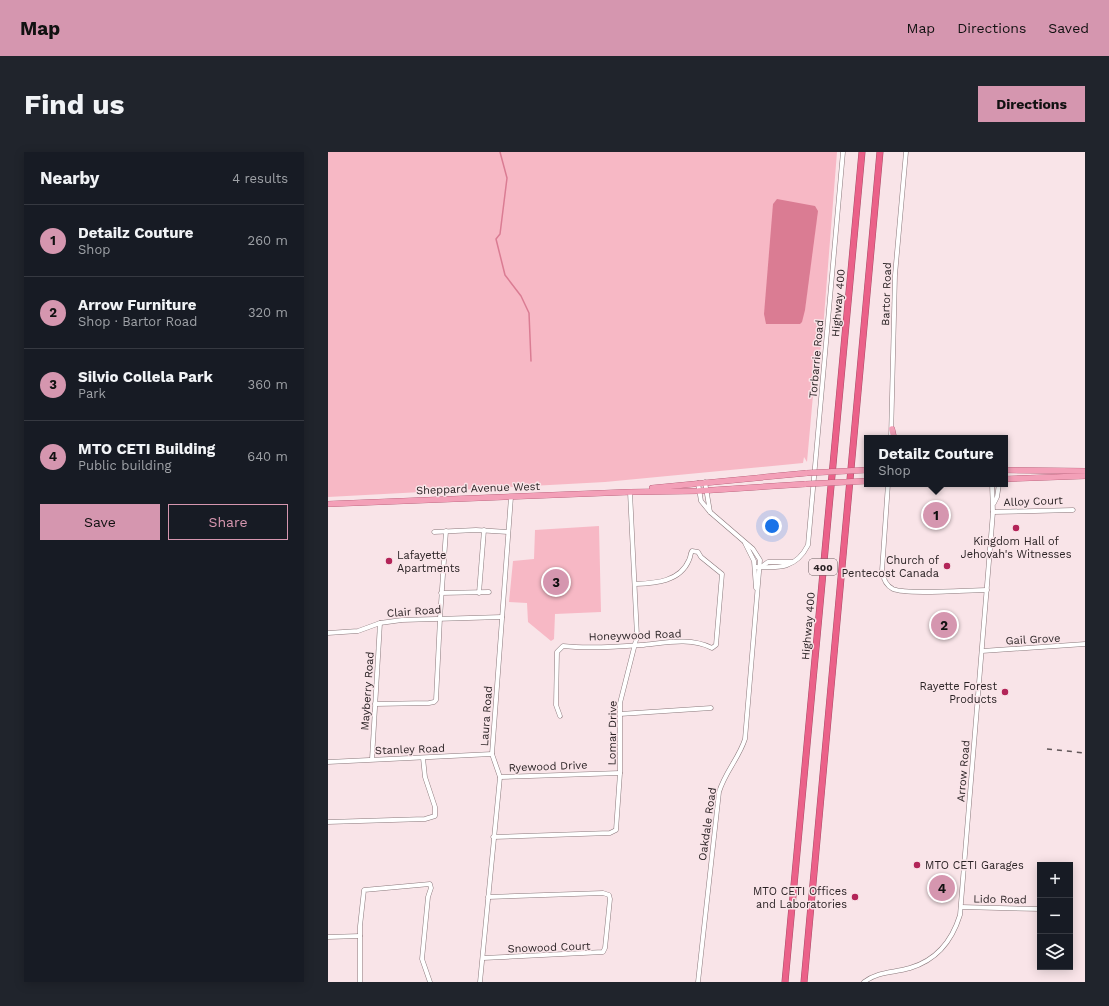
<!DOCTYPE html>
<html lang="en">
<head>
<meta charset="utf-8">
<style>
	body { margin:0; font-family:"Work Sans",sans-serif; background:#20242c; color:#f1f3f6 }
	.controls { position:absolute; right:12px; bottom:12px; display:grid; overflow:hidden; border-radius:0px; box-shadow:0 2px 10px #0003 }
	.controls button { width:36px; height:36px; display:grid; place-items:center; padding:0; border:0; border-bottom:1px solid #363941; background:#171b24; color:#f1f3f6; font:20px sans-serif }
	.you { position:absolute; left:444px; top:374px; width:14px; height:14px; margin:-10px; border:3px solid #fff; border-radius:50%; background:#1a73e8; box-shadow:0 0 0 6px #1a73e833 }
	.badge { display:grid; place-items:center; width:26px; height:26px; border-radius:50%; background:#d596af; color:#111; font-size:13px; font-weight:700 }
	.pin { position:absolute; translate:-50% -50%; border:2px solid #fff; box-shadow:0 1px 4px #0006 }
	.popup { position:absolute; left:536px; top:283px; width:144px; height:52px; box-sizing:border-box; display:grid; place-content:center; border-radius:0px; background:#171b24; filter:drop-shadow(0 1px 3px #0005); font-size:13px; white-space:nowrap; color:#9ea1a6 }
	.popup b { font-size:15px; color:#f1f3f6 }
	.popup::after { content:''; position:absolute; left:50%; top:100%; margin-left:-8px; border:8px solid transparent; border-top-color:#171b24 }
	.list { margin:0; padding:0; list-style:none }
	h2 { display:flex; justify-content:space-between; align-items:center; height:52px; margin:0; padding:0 16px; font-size:17px }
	h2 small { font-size:13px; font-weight:400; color:#9ea1a6 }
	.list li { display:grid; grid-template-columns:26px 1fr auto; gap:12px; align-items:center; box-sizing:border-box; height:72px; padding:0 16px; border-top:1px solid #363941 }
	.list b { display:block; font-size:15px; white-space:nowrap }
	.list p { margin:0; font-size:13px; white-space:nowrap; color:#9ea1a6 }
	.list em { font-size:13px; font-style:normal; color:#9ea1a6 }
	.actions { display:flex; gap:8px; padding:12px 16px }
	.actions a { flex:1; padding:9px 0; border:1px solid #d596af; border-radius:0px; text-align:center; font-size:14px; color:#d596af }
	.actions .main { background:#d596af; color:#111 }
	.icon { flex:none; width:22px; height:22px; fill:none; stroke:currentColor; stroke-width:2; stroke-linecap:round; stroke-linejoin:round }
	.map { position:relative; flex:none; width:757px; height:830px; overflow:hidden; border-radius:0px }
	header { display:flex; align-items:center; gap:24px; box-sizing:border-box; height:56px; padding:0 20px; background:#d596af; color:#111 }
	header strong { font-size:19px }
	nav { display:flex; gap:22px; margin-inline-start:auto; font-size:14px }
	.intro { display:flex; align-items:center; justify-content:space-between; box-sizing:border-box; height:96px; padding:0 24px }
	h1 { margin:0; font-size:28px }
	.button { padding:10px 18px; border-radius:0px; background:#d596af; color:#111; font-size:14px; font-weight:700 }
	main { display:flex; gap:24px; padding:0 24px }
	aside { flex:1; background:#171b24; border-radius:0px; box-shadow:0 2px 10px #0003 }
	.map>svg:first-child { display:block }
</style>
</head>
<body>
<header>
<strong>Map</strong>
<nav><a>Map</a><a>Directions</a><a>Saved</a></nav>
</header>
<div class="intro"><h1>Find us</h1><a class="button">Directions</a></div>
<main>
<aside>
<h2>Nearby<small>4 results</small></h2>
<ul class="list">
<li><span class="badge">1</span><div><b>Detailz Couture</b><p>Shop</p></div><em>260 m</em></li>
<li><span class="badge">2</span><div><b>Arrow Furniture</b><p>Shop · Bartor Road</p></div><em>320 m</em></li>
<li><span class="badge">3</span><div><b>Silvio Collela Park</b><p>Park</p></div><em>360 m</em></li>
<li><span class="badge">4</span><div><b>MTO CETI Building</b><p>Public building</p></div><em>640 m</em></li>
</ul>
<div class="actions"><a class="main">Save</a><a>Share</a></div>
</aside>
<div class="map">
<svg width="757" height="830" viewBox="0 0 757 830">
	<rect width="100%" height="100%" fill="#f9e4e8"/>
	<g fill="#f7b8c5">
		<polygon points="0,0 509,0 494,190 487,221 479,310 476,305 475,311 277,330 0,345"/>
		<polygon points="271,374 273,460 227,462 226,487 223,489 200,470 199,451 181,450 185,409 206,407 207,378"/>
	</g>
	<polygon fill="#da7c93" points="449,47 487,54 490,59 477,158 474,170 472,172 438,172 436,162 445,52"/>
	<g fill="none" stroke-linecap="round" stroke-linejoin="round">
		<polyline stroke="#da7c93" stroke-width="1.5" points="172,0 179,26 172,82 168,87 177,123 193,144 201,161 203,209"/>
		<g stroke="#8a787b" stroke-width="5">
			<g id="minor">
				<polyline points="563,286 567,123 578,0"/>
				<polyline points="377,330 382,360"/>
				<path d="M370,331L373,349L382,360L425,397L432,408L417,587C411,606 397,620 391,640L370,830"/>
				<path d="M560,332L554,419C555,426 557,433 565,437C579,443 640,438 659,438"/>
				<polyline points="666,351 669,345 671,332"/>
				<polyline points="665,360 745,358"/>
				<polyline points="106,380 148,378 180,380"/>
				<polyline points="417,391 426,409 428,436"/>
				<path d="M427,415C451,416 468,417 480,393L515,0"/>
				<polyline points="433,415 440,410 464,410"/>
				<polyline points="113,441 161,440"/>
				<polyline points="151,441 156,378"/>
				<polyline points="0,481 30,479 52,471 74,468 174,465"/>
				<polyline points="654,499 757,492"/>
				<polyline points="47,552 101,551 106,550 108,548 112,466 118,379"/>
				<polyline points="292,562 383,556"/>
				<path d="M232,564L228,553L229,500L235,494C260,497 288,495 313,493C336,491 362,485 384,496L388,493L394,422L373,405L370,400L364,399C362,402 363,404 361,408C352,430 327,431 307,432"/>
				<polyline points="44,607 52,471"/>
				<polyline points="0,610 164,602"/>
				<polyline points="172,625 292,621"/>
				<polyline points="0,670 97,667 107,664 107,655 97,625 95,606"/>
				<polyline points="165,685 282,681 288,678 292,621 292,551 309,484 302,340"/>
				<polyline points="633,755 712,757"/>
				<polyline points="0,785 32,784"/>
				<polyline points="155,806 275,800 277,796 282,747 281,743 275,741 160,745"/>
				<polyline points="32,830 32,774 36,738 102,732 103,736 100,745 94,807 102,830"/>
				<polyline points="152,830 172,625 164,602 183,345"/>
				<path d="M536,830C551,819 565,821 582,816C609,808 624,789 632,763L665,360L664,332"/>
			</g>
		</g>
		<g stroke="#a74b66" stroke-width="6">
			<g id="major">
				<polyline points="564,277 566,286"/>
				<polyline points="677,318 757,319"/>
				<polyline points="677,327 757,324"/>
				<polyline points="324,336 479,321"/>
				<polyline points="0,352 302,340 370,339 478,332"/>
			</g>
		</g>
		<g stroke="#a74b66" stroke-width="7">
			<g id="highway">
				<polyline points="457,830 534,0"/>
				<polyline points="476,830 552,0"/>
			</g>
		</g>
		<use href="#minor" stroke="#fff" stroke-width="4"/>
		<use href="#major" stroke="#f3a0b8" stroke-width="5.5"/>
		<use href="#highway" stroke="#eb6189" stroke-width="6"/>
		<polyline stroke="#615658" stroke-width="1.5" stroke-dasharray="5 5" stroke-linecap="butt" points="719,597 757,601"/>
		<g stroke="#a74b66" stroke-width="6" stroke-linecap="butt">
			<g id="major-bridge">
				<polyline points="479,321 539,318"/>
				<polyline points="478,332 539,329"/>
			</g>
		</g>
		<use href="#major-bridge" stroke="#f3a0b8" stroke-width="5.5"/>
	</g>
	<g fill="#b32458" stroke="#f9e4e8" stroke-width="1.5">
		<circle cx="688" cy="376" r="4"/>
		<circle cx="61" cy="409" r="4"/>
		<circle cx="619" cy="414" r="4"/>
		<circle cx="677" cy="540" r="4"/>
		<circle cx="589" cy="713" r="4"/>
		<circle cx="527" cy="745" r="4"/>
	</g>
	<g text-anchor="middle" stroke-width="3" stroke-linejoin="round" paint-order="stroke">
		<rect fill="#f9e4e8" stroke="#685c5f" stroke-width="1" x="481" y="407" width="28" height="16" rx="3"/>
		<g font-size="10" font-weight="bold" fill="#2a2224">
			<text x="495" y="419">400</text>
		</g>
		<g font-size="11" fill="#2a2224" stroke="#f9e4e8">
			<text transform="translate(558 142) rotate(-88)" y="4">Bartor Road</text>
			<text transform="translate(510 151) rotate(-85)" y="4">Highway 400</text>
			<text transform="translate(488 207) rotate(-85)" y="4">Torbarrie Road</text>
			<text transform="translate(150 336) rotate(-2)" y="4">Sheppard Avenue West</text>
			<text transform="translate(705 349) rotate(-2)" y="4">Alloy Court</text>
			<text transform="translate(86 459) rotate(-4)" y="4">Clair Road</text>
			<text transform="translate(480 474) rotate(-85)" y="4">Highway 400</text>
			<text transform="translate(307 483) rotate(-2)" y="4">Honeywood Road</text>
			<text transform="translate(705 487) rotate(-3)" y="4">Gail Grove</text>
			<text transform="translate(39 539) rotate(-86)" y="4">Mayberry Road</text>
			<text transform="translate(158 564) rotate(-86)" y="4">Laura Road</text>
			<text transform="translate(284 581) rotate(-89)" y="4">Lomar Drive</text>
			<text transform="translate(82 597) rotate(-2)" y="4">Stanley Road</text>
			<text transform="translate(220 614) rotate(-2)" y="4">Ryewood Drive</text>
			<text transform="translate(635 619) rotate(-85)" y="4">Arrow Road</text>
			<text transform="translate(379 672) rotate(-82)" y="4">Oakdale Road</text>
			<text transform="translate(672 747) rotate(1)" y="4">Lido Road</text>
			<text transform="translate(221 795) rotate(-2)" y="4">Snowood Court</text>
		</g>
		<g font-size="11" fill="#2a2224" stroke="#f9e4e8" text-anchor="end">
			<text x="688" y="393" text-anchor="middle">Kingdom Hall of<tspan x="688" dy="13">Jehovah's Witnesses</tspan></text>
			<text x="69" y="407" text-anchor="start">Lafayette<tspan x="69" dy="13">Apartments</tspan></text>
			<text x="611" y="412">Church of<tspan x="611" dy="13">Pentecost Canada</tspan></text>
			<text x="669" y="538">Rayette Forest<tspan x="669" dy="13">Products</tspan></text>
			<text x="597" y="717" text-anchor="start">MTO CETI Garages</text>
			<text x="519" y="743">MTO CETI Offices<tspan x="519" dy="13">and Laboratories</tspan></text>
		</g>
	</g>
</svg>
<div class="controls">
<button>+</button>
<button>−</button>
<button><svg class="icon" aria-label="layers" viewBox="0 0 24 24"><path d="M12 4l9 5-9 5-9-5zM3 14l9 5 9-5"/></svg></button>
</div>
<div class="you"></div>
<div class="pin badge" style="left:608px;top:363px">1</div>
<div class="popup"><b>Detailz Couture</b>Shop</div>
<div class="pin badge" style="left:616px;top:473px">2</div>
<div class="pin badge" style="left:228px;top:430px">3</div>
<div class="pin badge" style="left:614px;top:736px">4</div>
</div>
</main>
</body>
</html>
